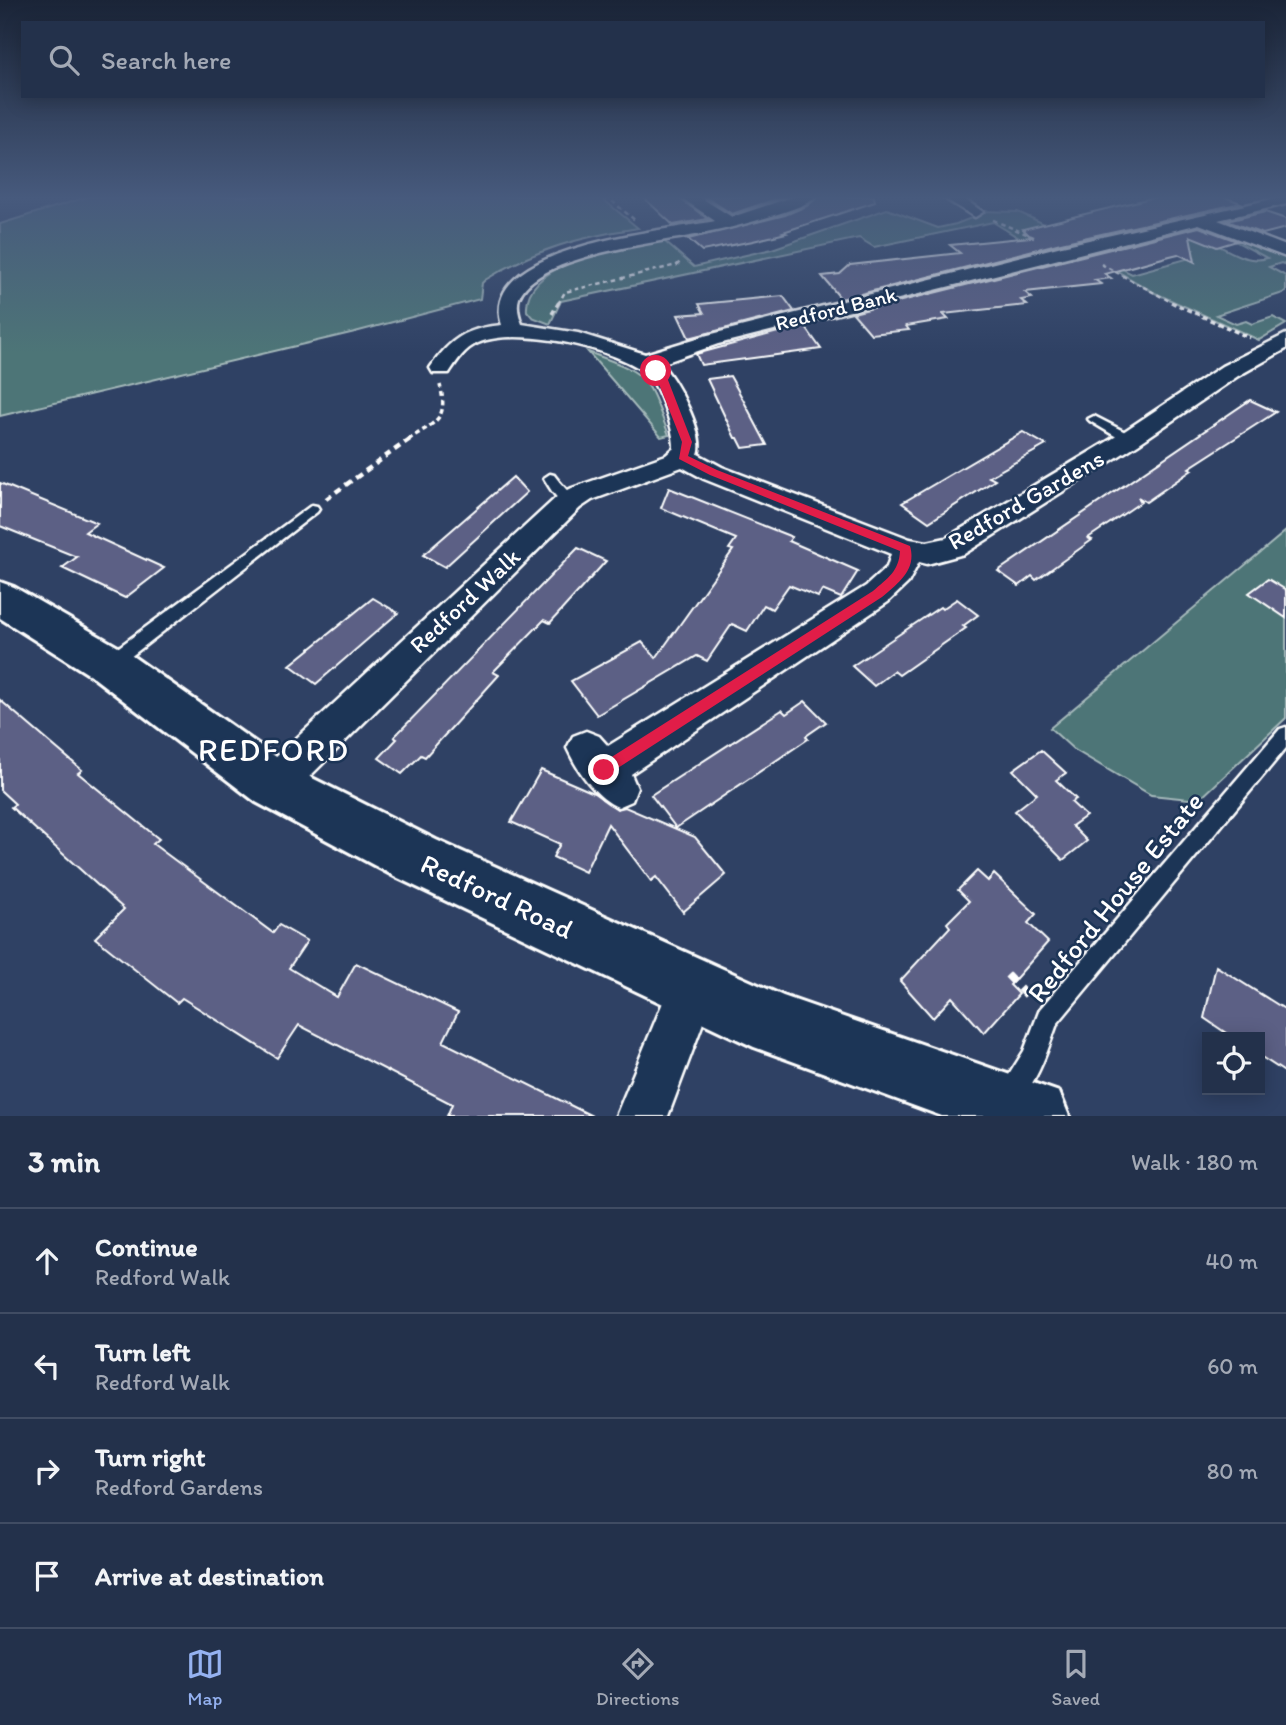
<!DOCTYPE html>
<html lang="en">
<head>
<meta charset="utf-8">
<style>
	body { margin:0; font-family:Itim,sans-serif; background:#2b3952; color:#f1f3f6 }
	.controls { position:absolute; right:21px; bottom:21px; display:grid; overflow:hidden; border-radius:0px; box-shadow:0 4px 18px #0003 }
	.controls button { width:63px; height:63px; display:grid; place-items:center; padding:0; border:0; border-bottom:2px solid #404c63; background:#23314b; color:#f1f3f6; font:35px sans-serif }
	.stop { position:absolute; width:21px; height:21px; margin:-16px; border:5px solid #e11d48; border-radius:50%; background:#fff }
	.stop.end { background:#e11d48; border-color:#fff; box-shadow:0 2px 7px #0008 }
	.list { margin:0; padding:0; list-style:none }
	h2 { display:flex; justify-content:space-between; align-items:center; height:91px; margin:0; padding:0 28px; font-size:30px }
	h2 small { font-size:23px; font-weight:400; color:#a3a9b5 }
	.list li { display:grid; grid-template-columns:46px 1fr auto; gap:21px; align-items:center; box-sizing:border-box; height:105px; padding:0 28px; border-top:2px solid #404c63 }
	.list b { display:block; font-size:26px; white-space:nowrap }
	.list p { margin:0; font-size:23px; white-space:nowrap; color:#a3a9b5 }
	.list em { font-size:23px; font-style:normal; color:#a3a9b5 }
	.icon { flex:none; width:38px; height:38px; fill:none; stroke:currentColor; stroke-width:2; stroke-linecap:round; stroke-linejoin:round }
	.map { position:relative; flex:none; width:1286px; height:1116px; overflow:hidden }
	.search { position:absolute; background:#23314b; box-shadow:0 4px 18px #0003; left:21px; right:21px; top:21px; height:77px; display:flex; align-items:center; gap:18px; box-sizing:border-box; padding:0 24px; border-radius:0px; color:#a3a9b5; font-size:26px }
	.sheet { height:511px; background:#23314b }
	nav { display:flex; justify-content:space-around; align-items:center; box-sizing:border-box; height:98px; border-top:2px solid #404c63; background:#23314b; font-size:19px; color:#a3a9b5 }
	nav a { display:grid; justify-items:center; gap:4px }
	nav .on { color:#95b2f1 }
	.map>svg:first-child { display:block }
</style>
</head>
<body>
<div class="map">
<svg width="1286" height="1116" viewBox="0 0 1286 1116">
	<rect width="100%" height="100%" fill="#2f4164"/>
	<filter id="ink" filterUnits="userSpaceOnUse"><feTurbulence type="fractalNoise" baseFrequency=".0143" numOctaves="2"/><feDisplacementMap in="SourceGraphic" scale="14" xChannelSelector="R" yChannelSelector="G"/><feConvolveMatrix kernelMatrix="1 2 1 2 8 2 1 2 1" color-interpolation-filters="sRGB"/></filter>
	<g filter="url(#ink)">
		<g fill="#4e7477" stroke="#a6babb" stroke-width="2">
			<path d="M90,196H599L638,228C580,237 535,249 485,280L482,283L480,299L355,332L0,416V224Z"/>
			<path d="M887,209L938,228L956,224L982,214L981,211L1018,212L1082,241L1042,252L993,222L874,247L859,238L561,301L550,324L532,317L527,311C523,259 627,248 664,241L694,267L772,249Z"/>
			<path d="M1197,227L1212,229L1233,236L1213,243C1231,251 1247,264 1267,258L1237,242L1243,240L1286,258V265L1281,263L1269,267L1286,276V292L1216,315L1236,324L1246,321L1252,324L1273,317L1286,324L1259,340L1155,293L1088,254L1120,247L1106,261L1132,274L1194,257L1186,252L1193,249L1176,242L1148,247L1138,242Z"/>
			<path d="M588,352C651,375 646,375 669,435L661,437Z"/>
			<polygon points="1286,531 1286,718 1199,800 1151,795 1073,749 1050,728"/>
		</g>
		<g fill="#5c6185" stroke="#fff" stroke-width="2">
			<polygon points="642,196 676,196 708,219 673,225"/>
			<polygon points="704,196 785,196 732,214"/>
			<polygon points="819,196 874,196 875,202 783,232 786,233 753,241 702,251 688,239 785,215 807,206"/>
			<polygon points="1159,196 1222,196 1241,203 1061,243 841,299 822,276 840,274 850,265 960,253 950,245 1031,237 1023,229"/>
			<polygon points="1265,212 1286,219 1286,228 1263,234 1227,221"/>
			<polygon points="1199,227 1237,241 1217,247 1190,236 1195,262 1178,254 1170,256 1105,274 1111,278 1095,280 1101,284 1025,292 1032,298 1021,300 1027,305 943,314 948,319 906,326 909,330 871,334 853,313"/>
			<polygon points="783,296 794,311 689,338 678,315 704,313 699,304"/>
			<polygon points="804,325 821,349 701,365 696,354"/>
			<polygon points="730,376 740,394 767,445 743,448 738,438 735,438 707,379"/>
			<polygon points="1250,400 1276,412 1189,468 1192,470 1146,502 1138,497 1141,502 1088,538 1092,540 1036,580 1032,576 1019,586 998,571"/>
			<polygon points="1023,432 1046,445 989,477 995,480 929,522 902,503"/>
			<polygon points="513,477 527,492 445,567 423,555"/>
			<polygon points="0,483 97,523 85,532 164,568 125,598 62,568 77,557 0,526"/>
			<polygon points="669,488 792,537 789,541 858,571 841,598 822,590 818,597 789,585 772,609 764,605 747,631 732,624 707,661 697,656 597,715 571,681 642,642 656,658 733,550 729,549 736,539 661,508"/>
			<polygon points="578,548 606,561 550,623 544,620 493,672 499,675 425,757 421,755 402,774 379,758 397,739 394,737"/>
			<polygon points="1268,579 1286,590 1286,618 1249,593"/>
			<polygon points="373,598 398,613 316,684 290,665"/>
			<polygon points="957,599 978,615 963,626 966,628 899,675 894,671 874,686 852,666 940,607 942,609"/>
			<polygon points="0,700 82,770 78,773 159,839 153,844 273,933 279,925 307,941 289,968 337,997 356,963 458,1012 443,1042 592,1116 447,1116 452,1104 299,1025 277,1058 182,998 177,1003 95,938 124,909 11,807 15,804 0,790"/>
			<polygon points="805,701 826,722 806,736 808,739 676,828 651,795 782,710 786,714"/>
			<polygon points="1041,750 1066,773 1056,780 1076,799 1071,802 1086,816 1072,826 1087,841 1063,860 1015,811 1037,794 1013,770"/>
			<polygon points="541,770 594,793 617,809 625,807 695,837 726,875 683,912 656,877 651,881 608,824 585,872 553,857 560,844 511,822"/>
			<polygon points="977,871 988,881 994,874 1036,914 1028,923 1048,942 1010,985 1019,994 984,1033 952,997 933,1018 900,981 950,927 947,923 969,901 958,890"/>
			<polygon points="1216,966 1286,1010 1286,1073 1260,1056 1260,1037 1232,1037 1204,1018"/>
		</g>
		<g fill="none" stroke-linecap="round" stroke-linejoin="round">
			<g stroke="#fff" stroke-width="5">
				<g id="service">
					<polygon points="1094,416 1133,436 1135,439 1129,443 1125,442 1090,421 1088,419"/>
					<path d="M550,474L554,475C561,485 570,492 576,501L575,504C559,506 551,490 544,478Z"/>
					<polygon points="312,505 317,506 319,509 317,512 116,668 110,670 104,668 102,663 104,658"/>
					<path d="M1286,727V748L1057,1024C1048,1048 1034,1096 1009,1106L1001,1102L997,1094L1024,1051L1040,1009L1280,729Z"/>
				</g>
			</g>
			<g stroke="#fff" stroke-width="5">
				<g id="minor">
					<path d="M679,196H698L732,217L795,196H817C809,204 795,208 784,212C758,220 733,228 706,233C665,242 535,254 519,298C516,307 519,316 522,324L578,333L645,354L704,336L1062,246L1286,196V204L1218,220L1286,246V257L1199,224L718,344L661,364C676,378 706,435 698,454L722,467L910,539L927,542L946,538L1120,434L1222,366L1286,334V349L1238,376L1138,444L964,554L927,564L919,562L908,583L888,602L631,774L637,788L632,801L618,807C596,798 577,770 567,748L573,736L586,731L599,736L608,746L866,586L887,567L891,554L704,479L682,467L592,500L580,508L288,798L274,803L260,798L255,785L260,772L560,494L572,488L666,455L674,448C675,431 659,386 647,374C617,348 515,326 478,343C464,349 457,361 449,373H433L430,368C450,339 466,328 502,325C476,245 667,231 715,221Z"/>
					<polygon points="941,196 960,196 983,212 975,217"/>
					<polygon points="693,965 710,971 716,988 668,1116 616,1116 676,971"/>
				</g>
			</g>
			<g stroke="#fff" stroke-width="6">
				<polygon id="secondary" points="0,582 14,587 125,651 292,768 436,840 783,996 1059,1092 1069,1116 942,1116 754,1047 398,878 256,802 93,677 0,618"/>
			</g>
			<g stroke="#fff" stroke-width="2.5" stroke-dasharray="4.5 3.5" stroke-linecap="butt">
				<polyline points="606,196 636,221"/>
				<polyline points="993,220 1036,238"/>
				<polyline points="1101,264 1175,304"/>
				<polyline points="558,304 565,292 677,265 680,262"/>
			</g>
			<g stroke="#fff" stroke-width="3.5" stroke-dasharray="5 3.5" stroke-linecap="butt">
				<polyline points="1171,302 1250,338"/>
				<polyline points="552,314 559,302"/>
				<path d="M408,440C435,421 449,421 440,385"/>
			</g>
			<polyline stroke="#fff" stroke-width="4.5" stroke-dasharray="7 5" stroke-linecap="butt" points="326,499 410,439"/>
			<polyline stroke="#fff" stroke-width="7" stroke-dasharray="10 8" stroke-linecap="butt" points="1007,975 1030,999"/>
			<use href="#service" fill="#1d3557" fill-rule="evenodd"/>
			<use href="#minor" fill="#1d3557" fill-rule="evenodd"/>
			<use href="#secondary" fill="#1d3557" fill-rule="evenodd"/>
		</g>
	</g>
	<linearGradient id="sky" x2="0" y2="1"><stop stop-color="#1a2437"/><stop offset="0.56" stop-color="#475a7d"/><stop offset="1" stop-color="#475a7d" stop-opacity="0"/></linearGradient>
	<rect width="1286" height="353" fill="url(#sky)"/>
	<path fill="#e11d48" d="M653,369H659L668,380L692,442L688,456L717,470L910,546C917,570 898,583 882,597L604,777L597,770L599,765L873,591C888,578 899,571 900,551L710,475L679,459L682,442Z"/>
	<g text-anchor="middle" stroke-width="5" stroke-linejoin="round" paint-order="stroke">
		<g font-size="21" fill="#fff" stroke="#1d3557">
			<text transform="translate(836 309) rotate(-14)" y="7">Redford Bank</text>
		</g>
		<g font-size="24" fill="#fff" stroke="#1d3557">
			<text transform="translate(1026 500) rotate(-30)" y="8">Redford Gardens</text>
			<text transform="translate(465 601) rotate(-43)" y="8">Redford Walk</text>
		</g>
		<g font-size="28" fill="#fff" stroke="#1d3557">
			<text transform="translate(497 896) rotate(25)" y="10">Redford Road</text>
			<text transform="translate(1115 897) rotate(-51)" y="10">Redford House Estate</text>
		</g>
		<g font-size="32" letter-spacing="2" fill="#fff" stroke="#1d3557">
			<text x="274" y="761">REDFORD</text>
		</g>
	</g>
</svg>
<div class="controls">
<button><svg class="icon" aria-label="locate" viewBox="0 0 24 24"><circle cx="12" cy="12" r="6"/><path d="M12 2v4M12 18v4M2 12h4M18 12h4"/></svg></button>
</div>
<div class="stop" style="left:656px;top:371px"></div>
<div class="stop end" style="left:604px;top:770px"></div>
<div class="search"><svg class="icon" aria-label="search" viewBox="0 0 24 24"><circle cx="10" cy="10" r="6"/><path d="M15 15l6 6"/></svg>Search here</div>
</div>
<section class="sheet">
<h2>3 min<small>Walk · 180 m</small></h2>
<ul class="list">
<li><svg class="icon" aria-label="ahead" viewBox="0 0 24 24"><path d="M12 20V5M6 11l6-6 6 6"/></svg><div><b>Continue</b><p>Redford Walk</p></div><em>40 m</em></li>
<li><svg class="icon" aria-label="left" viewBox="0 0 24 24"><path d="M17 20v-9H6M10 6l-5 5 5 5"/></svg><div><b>Turn left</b><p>Redford Walk</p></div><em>60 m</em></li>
<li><svg class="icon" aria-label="right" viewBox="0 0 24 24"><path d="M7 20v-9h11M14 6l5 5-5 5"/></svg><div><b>Turn right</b><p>Redford Gardens</p></div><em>80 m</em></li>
<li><svg class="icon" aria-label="arrive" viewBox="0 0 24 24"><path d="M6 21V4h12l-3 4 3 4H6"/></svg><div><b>Arrive at destination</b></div></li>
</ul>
</section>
<nav>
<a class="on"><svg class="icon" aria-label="map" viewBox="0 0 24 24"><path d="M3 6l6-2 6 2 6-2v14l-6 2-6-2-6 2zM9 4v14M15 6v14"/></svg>Map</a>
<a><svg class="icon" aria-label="directions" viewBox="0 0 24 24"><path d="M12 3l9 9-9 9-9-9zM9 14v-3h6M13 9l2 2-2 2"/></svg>Directions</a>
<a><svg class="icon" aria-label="saved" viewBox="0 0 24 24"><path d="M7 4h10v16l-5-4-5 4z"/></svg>Saved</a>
</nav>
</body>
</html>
